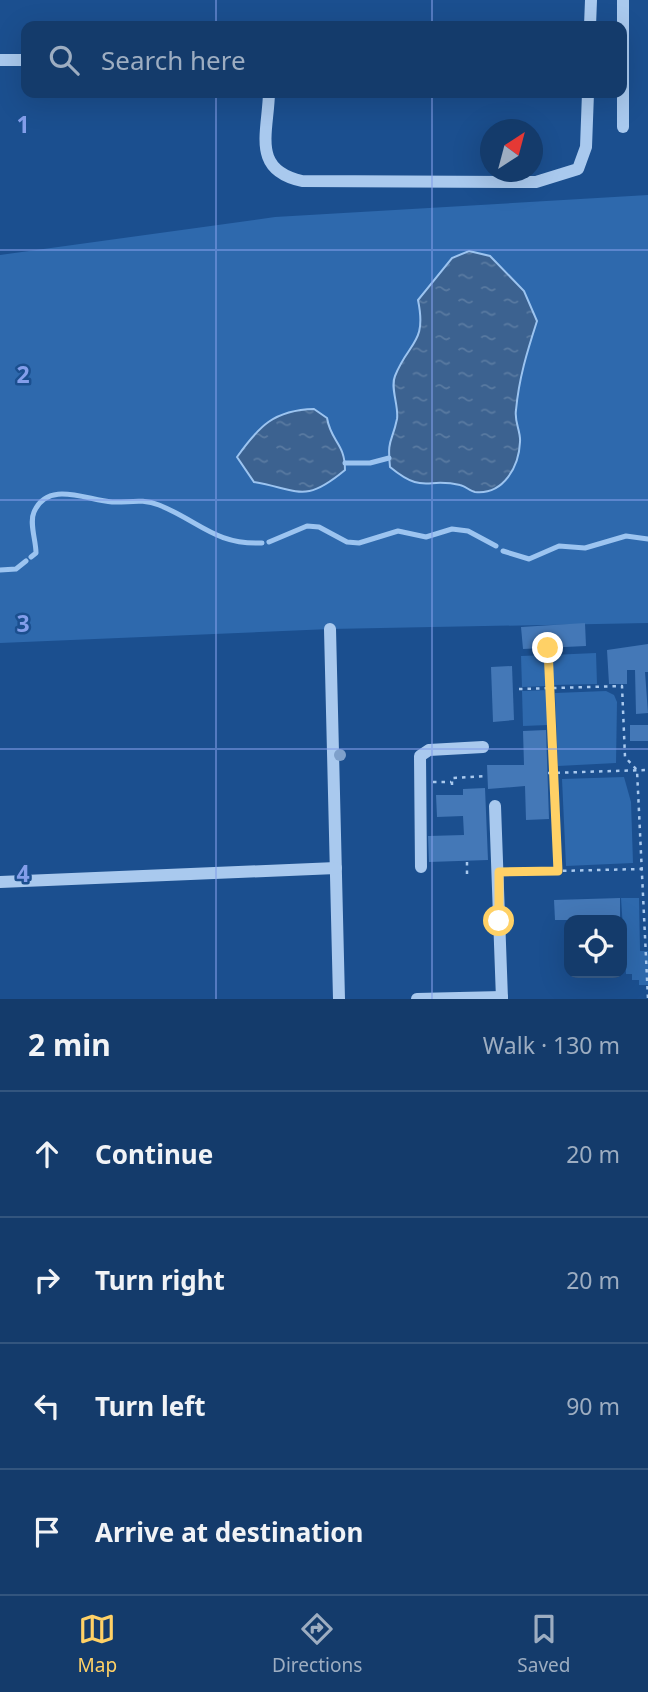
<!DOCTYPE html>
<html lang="en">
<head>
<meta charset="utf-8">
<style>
	body { margin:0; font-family:"Noto Sans",sans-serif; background:#1d4271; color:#f1f3f6 }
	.controls { position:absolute; right:21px; bottom:21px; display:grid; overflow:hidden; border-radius:14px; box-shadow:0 7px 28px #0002 }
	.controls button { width:63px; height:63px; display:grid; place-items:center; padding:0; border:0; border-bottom:2px solid #33557e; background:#143b6b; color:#f1f3f6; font:35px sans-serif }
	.compass { position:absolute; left:480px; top:119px; width:63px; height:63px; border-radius:50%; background:#143b6b; box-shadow:0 7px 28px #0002; rotate:36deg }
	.stop { position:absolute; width:21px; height:21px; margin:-16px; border:5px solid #ffd166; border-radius:50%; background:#fff }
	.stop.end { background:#ffd166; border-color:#fff; box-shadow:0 2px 7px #0008 }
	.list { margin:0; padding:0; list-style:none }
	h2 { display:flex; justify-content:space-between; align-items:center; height:91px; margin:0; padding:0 28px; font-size:30px }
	h2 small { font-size:23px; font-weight:400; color:#9dadc1 }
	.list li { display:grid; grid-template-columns:46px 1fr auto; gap:21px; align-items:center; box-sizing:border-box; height:126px; padding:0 28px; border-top:2px solid #33557e }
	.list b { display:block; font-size:26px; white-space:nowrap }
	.list em { font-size:23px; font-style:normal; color:#9dadc1 }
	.icon { flex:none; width:38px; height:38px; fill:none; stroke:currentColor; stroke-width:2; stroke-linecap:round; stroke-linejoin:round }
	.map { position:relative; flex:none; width:648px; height:999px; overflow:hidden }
	.search { position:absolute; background:#143b6b; box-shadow:0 7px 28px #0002; left:21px; right:21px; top:21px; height:77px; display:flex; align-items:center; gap:18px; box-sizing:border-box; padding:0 24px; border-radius:14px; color:#9dadc1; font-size:26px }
	.sheet { height:595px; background:#143b6b }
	nav { display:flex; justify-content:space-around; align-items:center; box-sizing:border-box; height:98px; border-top:2px solid #33557e; background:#143b6b; font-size:19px; color:#9dadc1 }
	nav a { display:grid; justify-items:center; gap:4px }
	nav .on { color:#ffd166 }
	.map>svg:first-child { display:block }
</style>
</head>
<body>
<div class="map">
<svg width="648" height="999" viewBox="0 0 648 999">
	<defs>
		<pattern id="water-ripples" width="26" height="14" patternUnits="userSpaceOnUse" patternTransform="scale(1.75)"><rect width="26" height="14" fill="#3c6290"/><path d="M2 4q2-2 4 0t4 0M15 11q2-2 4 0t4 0" fill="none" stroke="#597aa1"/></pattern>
	</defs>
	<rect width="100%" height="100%" fill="#1b4f8f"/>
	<g fill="#2e69ad">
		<polygon points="648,195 648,623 330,629 0,643 0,255 275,217"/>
		<polygon points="596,653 597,684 552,685 551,655"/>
		<polygon points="546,655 547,686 522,687 521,656"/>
		<polygon points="548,690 548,725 523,726 522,691"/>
		<polygon points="606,691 614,695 617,702 616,763 558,766 555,693"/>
		<polygon points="624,777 631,802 633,863 566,866 562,779"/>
		<polygon points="621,898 639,898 640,951 648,951 648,985 639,985 639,980 632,980 632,974 626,974"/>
	</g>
	<g fill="url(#water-ripples)" stroke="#9cc4f0" stroke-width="2">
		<path d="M469,251L490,256L524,291L537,321C527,352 519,378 516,410C514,422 521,431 520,442C519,466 504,495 475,492C470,491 465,486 460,485C426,477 424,495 390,467C387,438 392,443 397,419C399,406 390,388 395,376C409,341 427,344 418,300L452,258Z"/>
		<path d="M314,409L327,418C331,442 345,443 345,470C304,504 300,490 254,482L237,457C259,426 274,410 314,409Z"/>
	</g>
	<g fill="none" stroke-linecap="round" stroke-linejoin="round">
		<g stroke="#9cc4f0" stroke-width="5">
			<polyline points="345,463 370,463 389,458"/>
			<polyline points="269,542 307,526 319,527 347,542 359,543 398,531 426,537 452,529 468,531 496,546"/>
			<polyline points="503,551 529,559 559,546 585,548 626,536 648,539"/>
			<path d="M31,557L36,553C36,540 29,523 34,512C48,480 86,500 112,502C128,503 142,498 159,505C199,521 215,545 262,543"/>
			<polyline points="0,570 16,569 26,561"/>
		</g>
	</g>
	<g fill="#4478b7">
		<polygon points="585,623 586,646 523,649 521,627"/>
		<polygon points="648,644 648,672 645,672 648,713 636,714 635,670 627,670 627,684 609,684 607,650"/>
		<polygon points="512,666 514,720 493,722 491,667"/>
		<rect x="630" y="725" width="18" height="16"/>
		<polygon points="546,730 549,819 526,820 525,786 488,789 487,765 524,765 523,731"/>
		<polygon points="485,788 488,860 429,862 428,836 464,835 463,816 437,817 436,795 463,795 463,789"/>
		<polygon points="620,898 620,920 555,920 554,900"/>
	</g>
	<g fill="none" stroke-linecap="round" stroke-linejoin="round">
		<g stroke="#a9c9ee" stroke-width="2.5" stroke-dasharray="3.5 5" stroke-linecap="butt">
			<polyline points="548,648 558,871"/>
			<polyline points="519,689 622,686 625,757 637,770 648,999"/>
			<polyline points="548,773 648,770"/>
			<polyline points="433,782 451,782"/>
			<polyline points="452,785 452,778 487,776"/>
			<polyline points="512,872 642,869"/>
			<polyline points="467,874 467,861"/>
		</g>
		<g stroke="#a9c9ee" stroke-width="12">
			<polyline points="590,26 591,0"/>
			<polyline points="0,60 26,60"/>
			<path d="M269,93C268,133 251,170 302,181L536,182L578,169L586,147L588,93"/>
			<polyline points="623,127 623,0"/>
			<polyline points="330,629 339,999"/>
			<polyline points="495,806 502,999"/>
			<polyline points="421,867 420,756 429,750 483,747"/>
			<polyline points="0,882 336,868"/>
			<polyline points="417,999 502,997"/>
		</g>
	</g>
	<circle fill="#7ea0ca" cx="340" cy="755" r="6"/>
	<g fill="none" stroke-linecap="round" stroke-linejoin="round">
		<polyline stroke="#ffd166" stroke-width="9" points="499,921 499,872 558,871 548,648"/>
	</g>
	<path fill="none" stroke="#839eea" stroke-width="2" stroke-opacity="0.55" d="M216,0V26M432,0V26M216,93V999M432,93V999M0,250H648M0,500H648M0,749H648"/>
	<g font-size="23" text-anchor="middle" font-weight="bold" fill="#839eea" stroke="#1b4f8f" stroke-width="5" stroke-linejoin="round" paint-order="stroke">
		<text x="23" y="133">1</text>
		<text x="23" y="383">2</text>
		<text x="23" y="632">3</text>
		<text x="23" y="882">4</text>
	</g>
</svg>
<div class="controls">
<button><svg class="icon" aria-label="locate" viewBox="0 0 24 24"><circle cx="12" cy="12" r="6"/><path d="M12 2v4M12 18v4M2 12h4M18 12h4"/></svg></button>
</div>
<svg class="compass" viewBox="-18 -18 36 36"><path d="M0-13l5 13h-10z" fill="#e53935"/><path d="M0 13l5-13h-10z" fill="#9dadc1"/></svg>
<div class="stop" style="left:499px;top:921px"></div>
<div class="stop end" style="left:548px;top:648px"></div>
<div class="search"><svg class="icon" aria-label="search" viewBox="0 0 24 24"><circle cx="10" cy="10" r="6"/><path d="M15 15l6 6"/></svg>Search here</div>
</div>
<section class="sheet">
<h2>2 min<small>Walk · 130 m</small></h2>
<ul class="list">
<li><svg class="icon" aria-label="ahead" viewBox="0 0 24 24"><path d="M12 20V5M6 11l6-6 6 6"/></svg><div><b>Continue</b></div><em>20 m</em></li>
<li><svg class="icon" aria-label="right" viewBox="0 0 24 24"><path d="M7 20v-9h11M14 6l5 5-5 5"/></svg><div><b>Turn right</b></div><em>20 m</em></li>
<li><svg class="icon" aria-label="left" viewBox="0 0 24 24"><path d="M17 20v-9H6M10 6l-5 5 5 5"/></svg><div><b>Turn left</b></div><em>90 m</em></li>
<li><svg class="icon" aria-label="arrive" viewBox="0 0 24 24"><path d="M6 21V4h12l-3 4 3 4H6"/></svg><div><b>Arrive at destination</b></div></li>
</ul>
</section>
<nav>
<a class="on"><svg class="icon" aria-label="map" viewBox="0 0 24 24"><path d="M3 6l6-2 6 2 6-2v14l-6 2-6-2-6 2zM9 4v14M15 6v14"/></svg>Map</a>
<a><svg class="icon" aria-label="directions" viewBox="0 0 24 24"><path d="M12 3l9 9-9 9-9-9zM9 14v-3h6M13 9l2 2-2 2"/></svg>Directions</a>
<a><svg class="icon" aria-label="saved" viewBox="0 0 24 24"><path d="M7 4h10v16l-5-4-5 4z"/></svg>Saved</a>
</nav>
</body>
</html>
